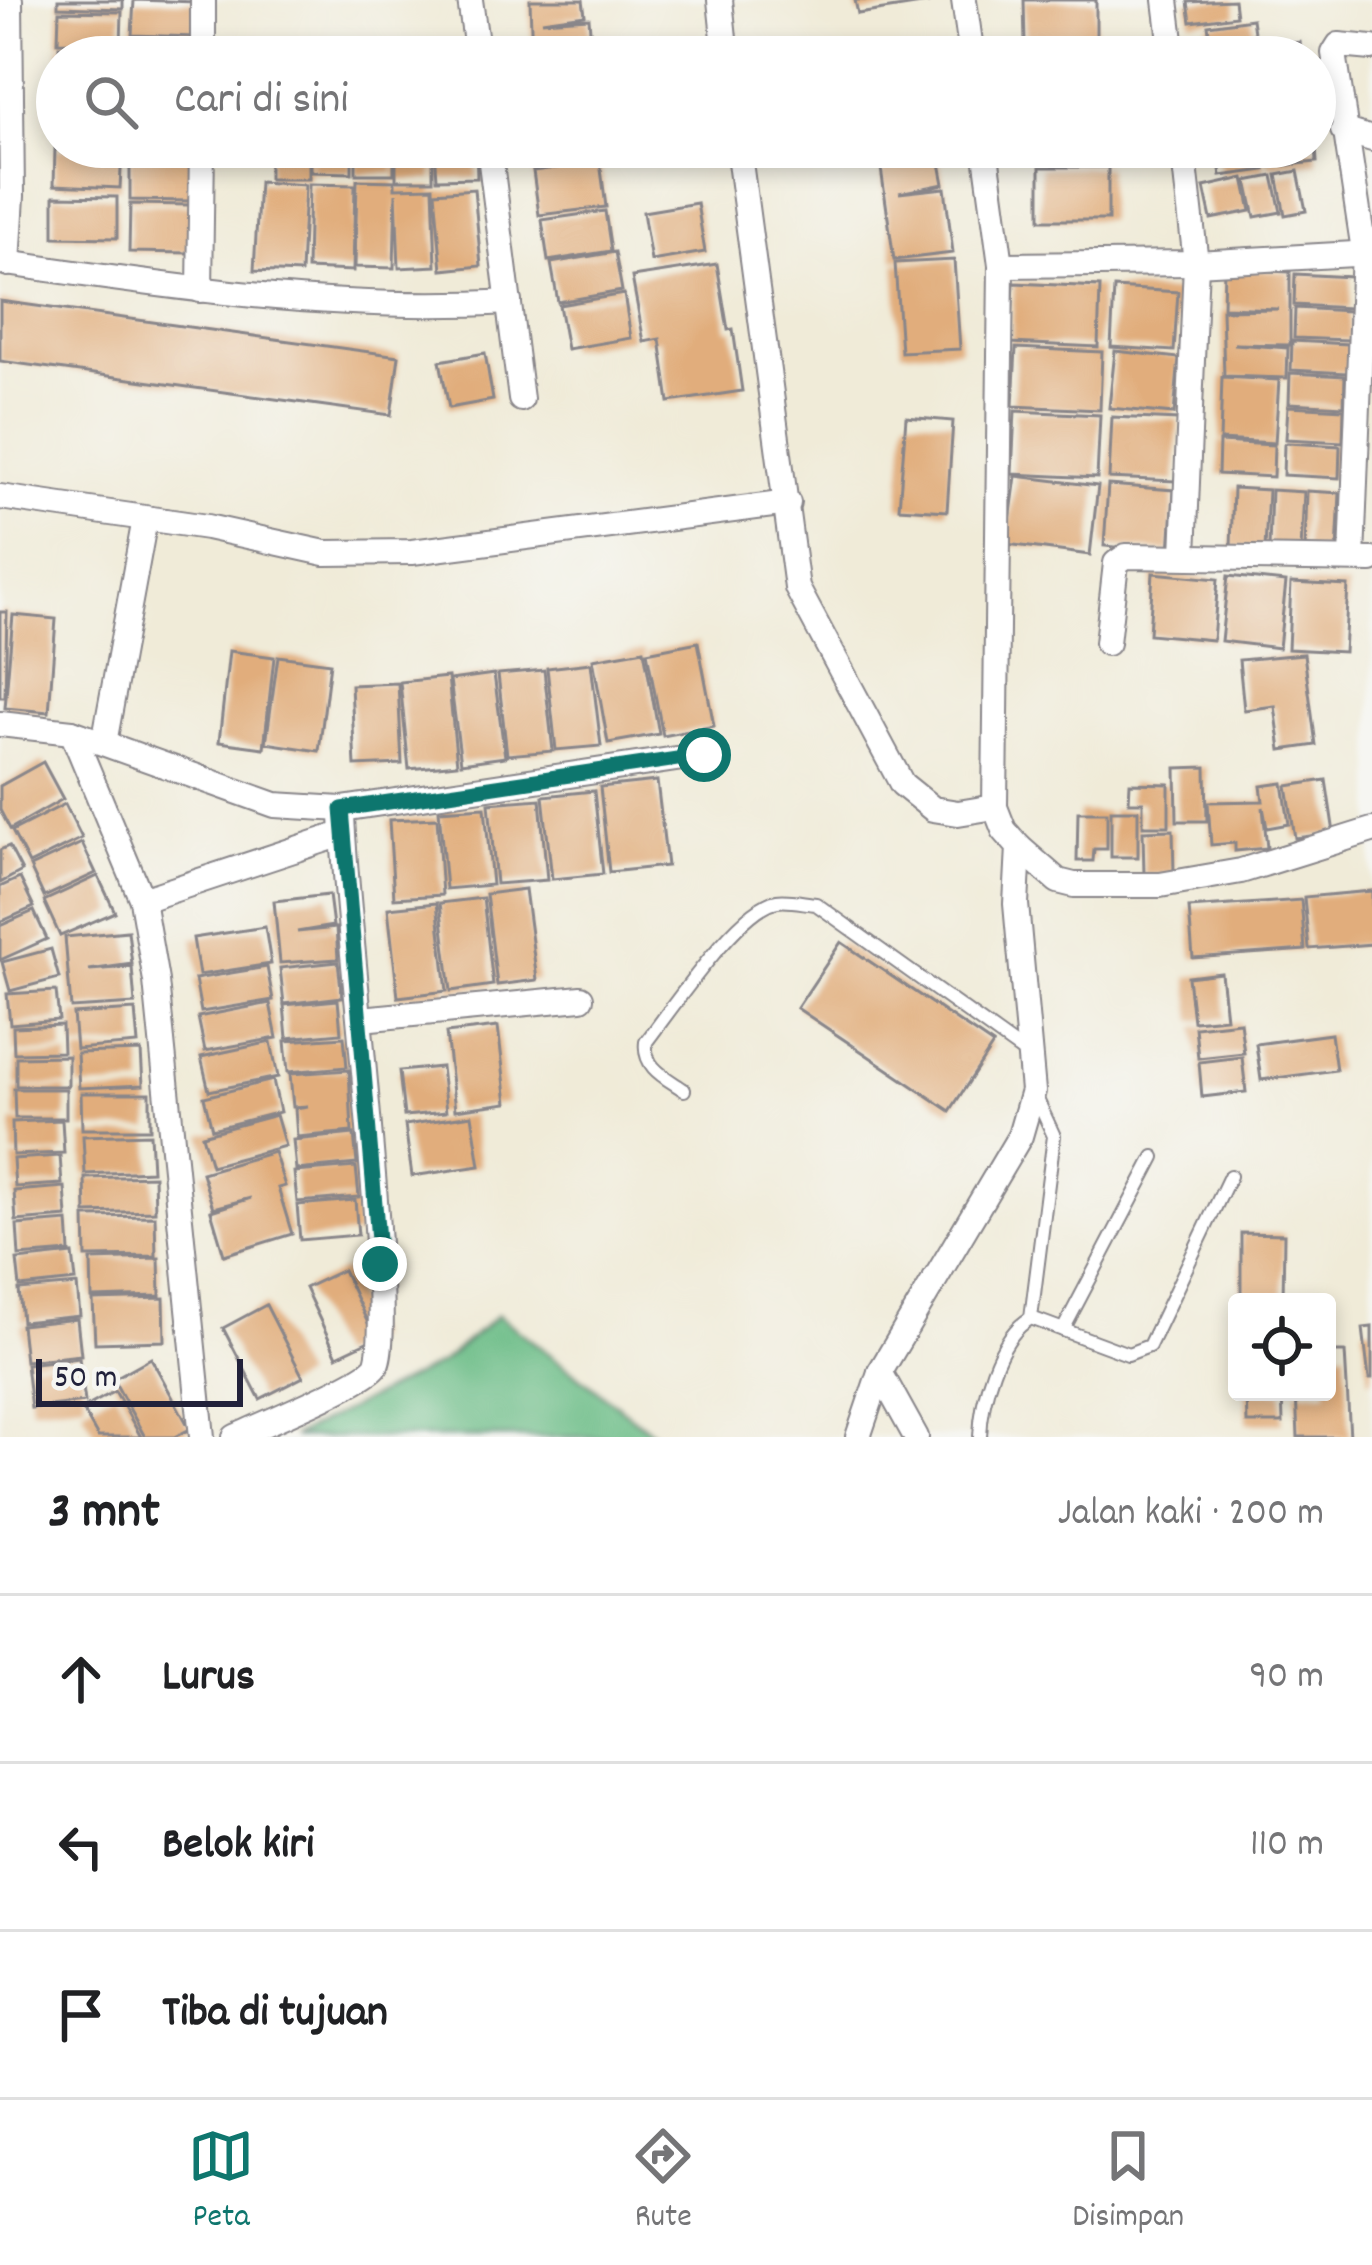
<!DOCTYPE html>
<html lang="id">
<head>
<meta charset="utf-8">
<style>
	body { margin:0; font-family:Dekko,sans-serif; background:#f2f2f2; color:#202124 }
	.controls { position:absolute; right:36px; bottom:36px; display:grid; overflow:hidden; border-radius:12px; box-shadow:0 6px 18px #0003 }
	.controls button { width:108px; height:108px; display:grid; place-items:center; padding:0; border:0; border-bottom:3px solid #e0e0e0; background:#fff; color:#202124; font:60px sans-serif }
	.scale { position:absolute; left:36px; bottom:30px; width:207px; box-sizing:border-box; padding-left:12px; border:6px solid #22223b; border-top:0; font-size:33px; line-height:42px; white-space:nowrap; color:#22223b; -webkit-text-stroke:9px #f6f6f2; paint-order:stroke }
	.stop { position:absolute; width:36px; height:36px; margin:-27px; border:9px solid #0f766e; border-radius:50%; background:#fff }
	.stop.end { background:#0f766e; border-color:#fff; box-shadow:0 3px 12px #0008 }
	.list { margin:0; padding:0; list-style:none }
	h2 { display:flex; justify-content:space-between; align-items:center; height:156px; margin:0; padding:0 48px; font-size:51px }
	h2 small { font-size:39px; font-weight:400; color:#757577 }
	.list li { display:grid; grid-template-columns:78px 1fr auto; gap:36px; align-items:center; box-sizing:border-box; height:168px; padding:0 48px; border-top:3px solid #e0e0e0 }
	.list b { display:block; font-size:45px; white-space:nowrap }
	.list em { font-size:39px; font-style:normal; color:#757577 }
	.icon { flex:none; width:66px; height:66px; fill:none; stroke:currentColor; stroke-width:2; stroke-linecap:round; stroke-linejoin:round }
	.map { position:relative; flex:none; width:1372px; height:1437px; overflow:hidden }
	.search { position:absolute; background:#fff; box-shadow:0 6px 18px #0003; left:36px; right:36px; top:36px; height:132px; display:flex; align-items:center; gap:30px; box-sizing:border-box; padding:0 42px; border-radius:66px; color:#757577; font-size:45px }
	.sheet { height:660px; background:#fff }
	nav { display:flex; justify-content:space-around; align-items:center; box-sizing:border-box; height:168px; border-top:3px solid #e0e0e0; background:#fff; font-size:33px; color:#757577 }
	nav a { display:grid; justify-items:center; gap:6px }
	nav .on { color:#0f766e }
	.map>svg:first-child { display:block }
</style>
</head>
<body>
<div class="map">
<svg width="1372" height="1437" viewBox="0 0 1372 1437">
	<rect width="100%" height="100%" fill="#f6f6f2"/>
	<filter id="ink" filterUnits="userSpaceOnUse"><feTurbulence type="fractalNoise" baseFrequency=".00833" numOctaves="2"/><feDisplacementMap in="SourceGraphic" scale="24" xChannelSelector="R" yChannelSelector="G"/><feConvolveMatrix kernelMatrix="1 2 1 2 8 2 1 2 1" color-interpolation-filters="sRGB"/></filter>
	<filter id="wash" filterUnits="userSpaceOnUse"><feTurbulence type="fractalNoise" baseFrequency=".004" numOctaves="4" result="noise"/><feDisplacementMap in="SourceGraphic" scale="48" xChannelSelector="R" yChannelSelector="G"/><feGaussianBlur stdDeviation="2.7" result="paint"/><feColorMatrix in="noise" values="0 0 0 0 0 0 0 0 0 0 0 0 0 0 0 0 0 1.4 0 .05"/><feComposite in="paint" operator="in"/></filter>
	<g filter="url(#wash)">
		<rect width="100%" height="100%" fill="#f0ebd8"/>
		<polygon fill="#6ebe89" stroke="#487062" stroke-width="3" points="498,1315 659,1437 292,1437 441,1363"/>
		<g id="blocks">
			<g fill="#e1ad7b">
				<polygon points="58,0 123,0 123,9 58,7"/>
				<polygon points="134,0 197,2 196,37 132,35"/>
				<polygon points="530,0 583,0 585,15 542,21 589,18 592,57 532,57"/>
				<polygon points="855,0 928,0 928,3 858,14"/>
				<polygon points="1024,0 1096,0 1096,44 1025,44"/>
				<polygon points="1234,0 1236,16 1191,22 1188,2"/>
				<polygon points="59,11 122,12 121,44 58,42"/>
				<polygon points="1252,19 1256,46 1212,52 1208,25"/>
				<polygon points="133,39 196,41 196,57 132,57"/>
				<polygon points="1300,42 1302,57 1266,57 1265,45"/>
				<polygon points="59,46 123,48 122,57 59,57"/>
				<rect x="1031" y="48" width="68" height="9"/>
				<polygon points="1258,51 1259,57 1219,57 1219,54"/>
				<polygon points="129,147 194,147 193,155 129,153"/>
				<rect x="269" y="147" width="40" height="32"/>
				<polygon points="311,147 352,147 352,173 311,172"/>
				<rect x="356" y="147" width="38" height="27"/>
				<rect x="396" y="147" width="37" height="33"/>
				<polygon points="435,147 476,147 477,178 437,179"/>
				<polygon points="878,147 937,147 944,184 899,193 945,188 953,253 894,260"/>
				<polygon points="942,147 971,147 972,151 943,155"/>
				<rect x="1036" y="147" width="69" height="15"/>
				<polygon points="1217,147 1262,147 1265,170 1221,176"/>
				<polygon points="1267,147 1316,147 1317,162 1269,167"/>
				<polygon points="55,149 122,151 120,188 54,185"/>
				<polygon points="130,157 192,157 191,201 130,200"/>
				<polygon points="600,162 606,207 539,215 533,171"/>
				<rect x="1040" y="167" width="68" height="53"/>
				<polygon points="1298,171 1306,211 1285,215 1277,175"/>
				<polygon points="1273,176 1281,212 1255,217 1247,181"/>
				<polygon points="1244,178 1251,211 1211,219 1204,187"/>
				<polygon points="357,180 395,181 395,188 433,187 436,266 399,268 396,193 394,268 355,267"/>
				<polygon points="259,182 305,185 301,273 254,271"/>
				<polygon points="309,184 355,185 353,271 307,269"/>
				<polygon points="474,189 481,266 442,270 435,192"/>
				<polygon points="54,196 117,197 117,238 54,237"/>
				<polygon points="697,203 705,252 651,261 643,212"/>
				<polygon points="130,204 191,205 190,253 129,252"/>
				<polygon points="605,211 611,251 548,261 542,220"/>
				<polygon points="615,252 622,291 558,302 551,263"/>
				<polygon points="954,260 960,349 901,352 895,263"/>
				<polygon points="717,264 728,330 733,329 742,391 669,402 660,339 644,342 632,277"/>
				<polygon points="1224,269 1290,272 1290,345 1234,344 1288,348 1287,378 1224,376 1222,310 1278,309 1223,307"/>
				<polygon points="1295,274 1351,277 1350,308 1294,305"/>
				<polygon points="1014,283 1100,287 1098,347 1011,343"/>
				<polygon points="1114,288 1178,292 1174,351 1111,347"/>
				<polygon points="624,294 631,338 567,349 559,305"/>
				<polygon points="0,301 399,356 391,415 0,361"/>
				<polygon points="1295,308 1349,311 1349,340 1294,338"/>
				<polygon points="1292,341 1348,344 1347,373 1291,370"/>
				<polygon points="1016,348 1102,352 1100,410 1013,406"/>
				<polygon points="1115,351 1179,358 1174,414 1109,408"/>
				<polygon points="485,353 493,400 449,408 440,361"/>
				<polygon points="1290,373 1345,376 1344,406 1289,403"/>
				<polygon points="1222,377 1279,380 1275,443 1220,440"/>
				<polygon points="1288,406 1344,409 1343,442 1286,439"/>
				<polygon points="1015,411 1100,415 1097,478 1012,474"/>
				<polygon points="906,417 953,421 947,511 899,508"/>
				<polygon points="1112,417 1178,420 1175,481 1109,478"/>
				<polygon points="1219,442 1274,445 1273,477 1218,474"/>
				<polygon points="1287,443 1340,446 1339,478 1283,475 1284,445"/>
				<polygon points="1016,476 1098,486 1090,555 1007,544"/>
				<polygon points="1108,485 1174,490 1170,552 1104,546"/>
				<polygon points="1233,488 1268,490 1265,549 1231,547"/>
				<polygon points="1271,490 1304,492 1301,550 1269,549"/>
				<polygon points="1307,491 1340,493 1337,552 1305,551"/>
				<polygon points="1153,573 1218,579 1213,640 1149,634"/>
				<polygon points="1228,576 1286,582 1279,648 1221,641"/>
				<polygon points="1291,583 1348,586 1344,652 1288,649"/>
				<polygon points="0,612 7,612 5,697 0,697"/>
				<polygon points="13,615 56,619 49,712 5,708"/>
				<polygon points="698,642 714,726 663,736 647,652"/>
				<polygon points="644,650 659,734 608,743 593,659"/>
				<polygon points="229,651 274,657 264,748 219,742"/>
				<polygon points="1304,654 1316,745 1281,750 1275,706 1244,710 1239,660"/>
				<polygon points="278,656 330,663 319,751 266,743"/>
				<polygon points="591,663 601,746 556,750 547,668"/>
				<polygon points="544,670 553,751 507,755 498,674"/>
				<polygon points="494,674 505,757 461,763 450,680"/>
				<polygon points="448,677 457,764 409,769 400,682"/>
				<polygon points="398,683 402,764 355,766 351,685"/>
				<polygon points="43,762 63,799 10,829 0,810 0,786"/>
				<polygon points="1206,767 1207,821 1177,821 1176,768"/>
				<polygon points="1326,780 1334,833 1295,838 1287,786"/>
				<polygon points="657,781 667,866 609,872 600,787"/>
				<polygon points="1130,783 1169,784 1169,826 1143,826 1143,802 1129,802"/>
				<polygon points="1283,783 1289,824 1267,828 1263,807 1267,848 1235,851 1235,843 1211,845 1208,802 1263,801 1261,786"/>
				<polygon points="594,791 603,874 552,879 543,796"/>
				<polygon points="540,799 547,880 496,884 489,803"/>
				<polygon points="65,804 82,838 29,864 12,831"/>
				<polygon points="485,807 492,885 446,889 439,810"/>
				<rect x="1111" y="810" width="27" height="47"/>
				<polygon points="1078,812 1107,812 1107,849 1094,849 1093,861 1077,861"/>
				<polygon points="437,818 442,895 394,898 389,820"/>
				<polygon points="1173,830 1174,874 1144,875 1143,831"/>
				<polygon points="82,843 96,873 44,897 30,867"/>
				<polygon points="9,846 22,871 0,883 0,850"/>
				<polygon points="98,876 115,912 60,936 44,901"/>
				<polygon points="20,878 34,907 0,922 0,887"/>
				<polygon points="525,889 537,980 497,985 486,894"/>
				<polygon points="1372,891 1372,944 1309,949 1304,897"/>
				<polygon points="329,895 333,926 297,932 336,928 338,959 280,963 274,901"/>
				<polygon points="483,898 493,985 451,991 440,903"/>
				<polygon points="1301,900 1305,950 1193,958 1189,908"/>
				<polygon points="437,903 447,991 398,997 388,908"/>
				<polygon points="34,911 47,939 0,960 0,926"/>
				<polygon points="265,927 271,964 199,975 193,938"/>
				<polygon points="128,931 132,964 89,970 132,967 135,1004 71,1008 65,937"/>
				<polygon points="841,942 993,1045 950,1111 797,1008"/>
				<polygon points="51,949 59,978 10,991 2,962"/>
				<polygon points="338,962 342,997 284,1004 280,968"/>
				<polygon points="267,967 273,1000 201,1012 195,979"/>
				<polygon points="1221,973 1226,1018 1193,1021 1188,977"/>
				<polygon points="56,991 59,1020 10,1024 7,994"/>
				<polygon points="338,1000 341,1033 287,1038 284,1005"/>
				<polygon points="270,1003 277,1038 205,1051 198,1017"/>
				<polygon points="135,1010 138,1044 76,1049 73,1014"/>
				<polygon points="1240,1022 1244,1053 1198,1058 1195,1027"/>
				<polygon points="62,1025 63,1052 14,1053 13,1027"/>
				<polygon points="498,1027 507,1103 455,1110 446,1033"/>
				<polygon points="1331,1034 1336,1070 1261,1080 1256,1044"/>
				<polygon points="344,1037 347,1067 288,1072 285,1041"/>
				<polygon points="271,1042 278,1077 209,1091 201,1057"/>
				<polygon points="141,1051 143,1085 79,1088 77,1053"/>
				<polygon points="68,1056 68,1086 16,1086 16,1057"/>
				<polygon points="1242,1057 1246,1092 1202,1097 1199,1062"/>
				<polygon points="441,1067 446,1112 404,1116 399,1071"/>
				<polygon points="349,1070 352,1132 297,1137 295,1108 308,1106 293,1107 290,1074"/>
				<polygon points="273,1080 280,1112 212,1129 204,1097"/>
				<polygon points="14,1089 66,1089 66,1118 15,1118"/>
				<polygon points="81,1093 150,1093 150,1129 82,1129"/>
				<polygon points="276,1115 285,1146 211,1166 202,1135"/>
				<polygon points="472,1115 480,1166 412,1176 405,1125"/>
				<polygon points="62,1120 64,1153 13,1155 12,1122"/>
				<polygon points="150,1134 152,1171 85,1174 83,1136"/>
				<polygon points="354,1134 357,1164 296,1170 293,1140"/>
				<polygon points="274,1152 285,1186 278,1188 292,1234 224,1255 211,1211 251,1198 213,1208 202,1173"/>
				<polygon points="60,1156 62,1184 15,1187 13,1159"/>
				<polygon points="356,1167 359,1197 297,1202 294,1172"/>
				<polygon points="154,1176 155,1211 86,1213 85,1178"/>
				<polygon points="65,1187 67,1217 16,1221 14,1191"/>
				<polygon points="355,1200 358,1235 300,1240 297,1205"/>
				<polygon points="155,1216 156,1256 86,1257 85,1217"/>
				<polygon points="68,1221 70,1252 19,1256 17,1225"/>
				<polygon points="1241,1233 1284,1234 1283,1302 1241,1302"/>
				<polygon points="73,1254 76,1281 20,1287 17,1260"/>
				<polygon points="159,1258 160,1296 92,1298 91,1260"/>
				<polygon points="343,1270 375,1338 337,1356 305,1288"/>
				<polygon points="77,1285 80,1316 22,1322 19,1290"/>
				<polygon points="164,1298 165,1341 95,1343 93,1300"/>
				<polygon points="266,1305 303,1377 260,1399 223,1328"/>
				<polygon points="77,1319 81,1355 25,1361 21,1325"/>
				<polygon points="1372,1327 1372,1379 1369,1379 1363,1328"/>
				<polygon points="1327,1352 1345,1352 1350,1437 1298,1437 1296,1392 1327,1392"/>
				<polygon points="79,1358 85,1402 31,1408 26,1364"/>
				<polygon points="151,1358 190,1429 174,1437 145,1437 113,1379"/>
				<polygon points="115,1391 141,1437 98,1437 82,1409"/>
				<polygon points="1246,1392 1282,1392 1283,1423 1247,1423"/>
			</g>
		</g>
	</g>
	<g filter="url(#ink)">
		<use href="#blocks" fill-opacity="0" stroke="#89868a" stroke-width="3"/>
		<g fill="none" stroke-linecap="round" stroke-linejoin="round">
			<g stroke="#89868a" stroke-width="16">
				<g id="service">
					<path d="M684,1090C665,1077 643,1068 646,1042C671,1010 740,907 777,901C788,899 804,903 816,904L1030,1057"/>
					<polyline points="1031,1318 1054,1136 1036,1097"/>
					<polyline points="1063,1330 1154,1157"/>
					<path d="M980,1437C981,1401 997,1337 1031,1318L1128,1354L1149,1346L1230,1176"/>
				</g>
			</g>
			<g stroke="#89868a" stroke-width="28">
				<g id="minor">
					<polyline points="470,0 478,57"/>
					<polyline points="720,0 726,57"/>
					<polyline points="964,0 972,57"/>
					<polyline points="1166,0 1173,57"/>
					<polyline points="203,57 203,0"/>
					<polyline points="1343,130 1372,139"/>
					<polyline points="489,147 521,399"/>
					<polyline points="738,147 797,588 902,784 933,809 958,813 995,807"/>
					<polyline points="1183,147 1196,263 1184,555"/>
					<path d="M0,262C168,287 339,312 509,302"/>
					<polyline points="8,264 12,196 10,0"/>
					<polyline points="1001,265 1196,263 1372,253"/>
					<polyline points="200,290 202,147"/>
					<polyline points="0,497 207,527 325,553 412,552 788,503"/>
					<polyline points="1352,559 1364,251 1334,53 1339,45 1372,48"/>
					<polyline points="1107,643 1116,563 1126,556 1372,560"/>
					<polyline points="0,724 72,732 275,805 342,809 703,755"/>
					<polyline points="72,732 142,900 156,981 202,1437"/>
					<polyline points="104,743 145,519"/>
					<polyline points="1019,847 1058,881 1074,885 1160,885 1241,871 1372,830"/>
					<polyline points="142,900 342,834"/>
					<polyline points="361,1019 581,998"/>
					<polyline points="880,1372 916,1437"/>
					<path d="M235,1437C262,1424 359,1385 375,1367C399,1339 341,883 342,809"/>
					<polyline points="858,1437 880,1372 1020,1136 1033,1091 1016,904 1019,847 1004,830 995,807 1001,265 985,147"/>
				</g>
			</g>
			<use href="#service" stroke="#fff" stroke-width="12"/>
			<use href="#minor" stroke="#fff" stroke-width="24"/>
		</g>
	</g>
	<g fill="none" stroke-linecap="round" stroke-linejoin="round" filter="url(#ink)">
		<polyline stroke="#0f766e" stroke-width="15" points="380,1264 342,809 704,755"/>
	</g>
</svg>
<div class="controls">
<button><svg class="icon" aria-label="locate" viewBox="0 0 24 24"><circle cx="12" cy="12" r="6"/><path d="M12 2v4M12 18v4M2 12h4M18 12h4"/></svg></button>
</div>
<div class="scale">50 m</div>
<div class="stop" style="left:704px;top:755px"></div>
<div class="stop end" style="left:380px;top:1264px"></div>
<div class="search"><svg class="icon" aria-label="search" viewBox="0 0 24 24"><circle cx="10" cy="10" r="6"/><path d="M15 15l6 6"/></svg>Cari di sini</div>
</div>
<section class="sheet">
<h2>3 mnt<small>Jalan kaki · 200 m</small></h2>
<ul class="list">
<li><svg class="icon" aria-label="ahead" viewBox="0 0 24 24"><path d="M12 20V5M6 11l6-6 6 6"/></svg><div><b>Lurus</b></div><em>90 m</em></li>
<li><svg class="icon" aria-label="left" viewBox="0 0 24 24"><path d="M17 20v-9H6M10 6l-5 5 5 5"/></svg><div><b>Belok kiri</b></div><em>110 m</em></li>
<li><svg class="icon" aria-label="arrive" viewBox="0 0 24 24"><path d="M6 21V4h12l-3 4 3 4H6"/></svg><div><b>Tiba di tujuan</b></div></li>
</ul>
</section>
<nav>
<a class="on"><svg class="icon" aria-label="map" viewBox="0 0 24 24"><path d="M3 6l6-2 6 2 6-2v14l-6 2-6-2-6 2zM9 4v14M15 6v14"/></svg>Peta</a>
<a><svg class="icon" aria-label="directions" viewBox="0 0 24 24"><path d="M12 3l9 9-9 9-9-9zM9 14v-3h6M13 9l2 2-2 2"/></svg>Rute</a>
<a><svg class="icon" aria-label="saved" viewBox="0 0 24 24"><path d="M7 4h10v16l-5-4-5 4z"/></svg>Disimpan</a>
</nav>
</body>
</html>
